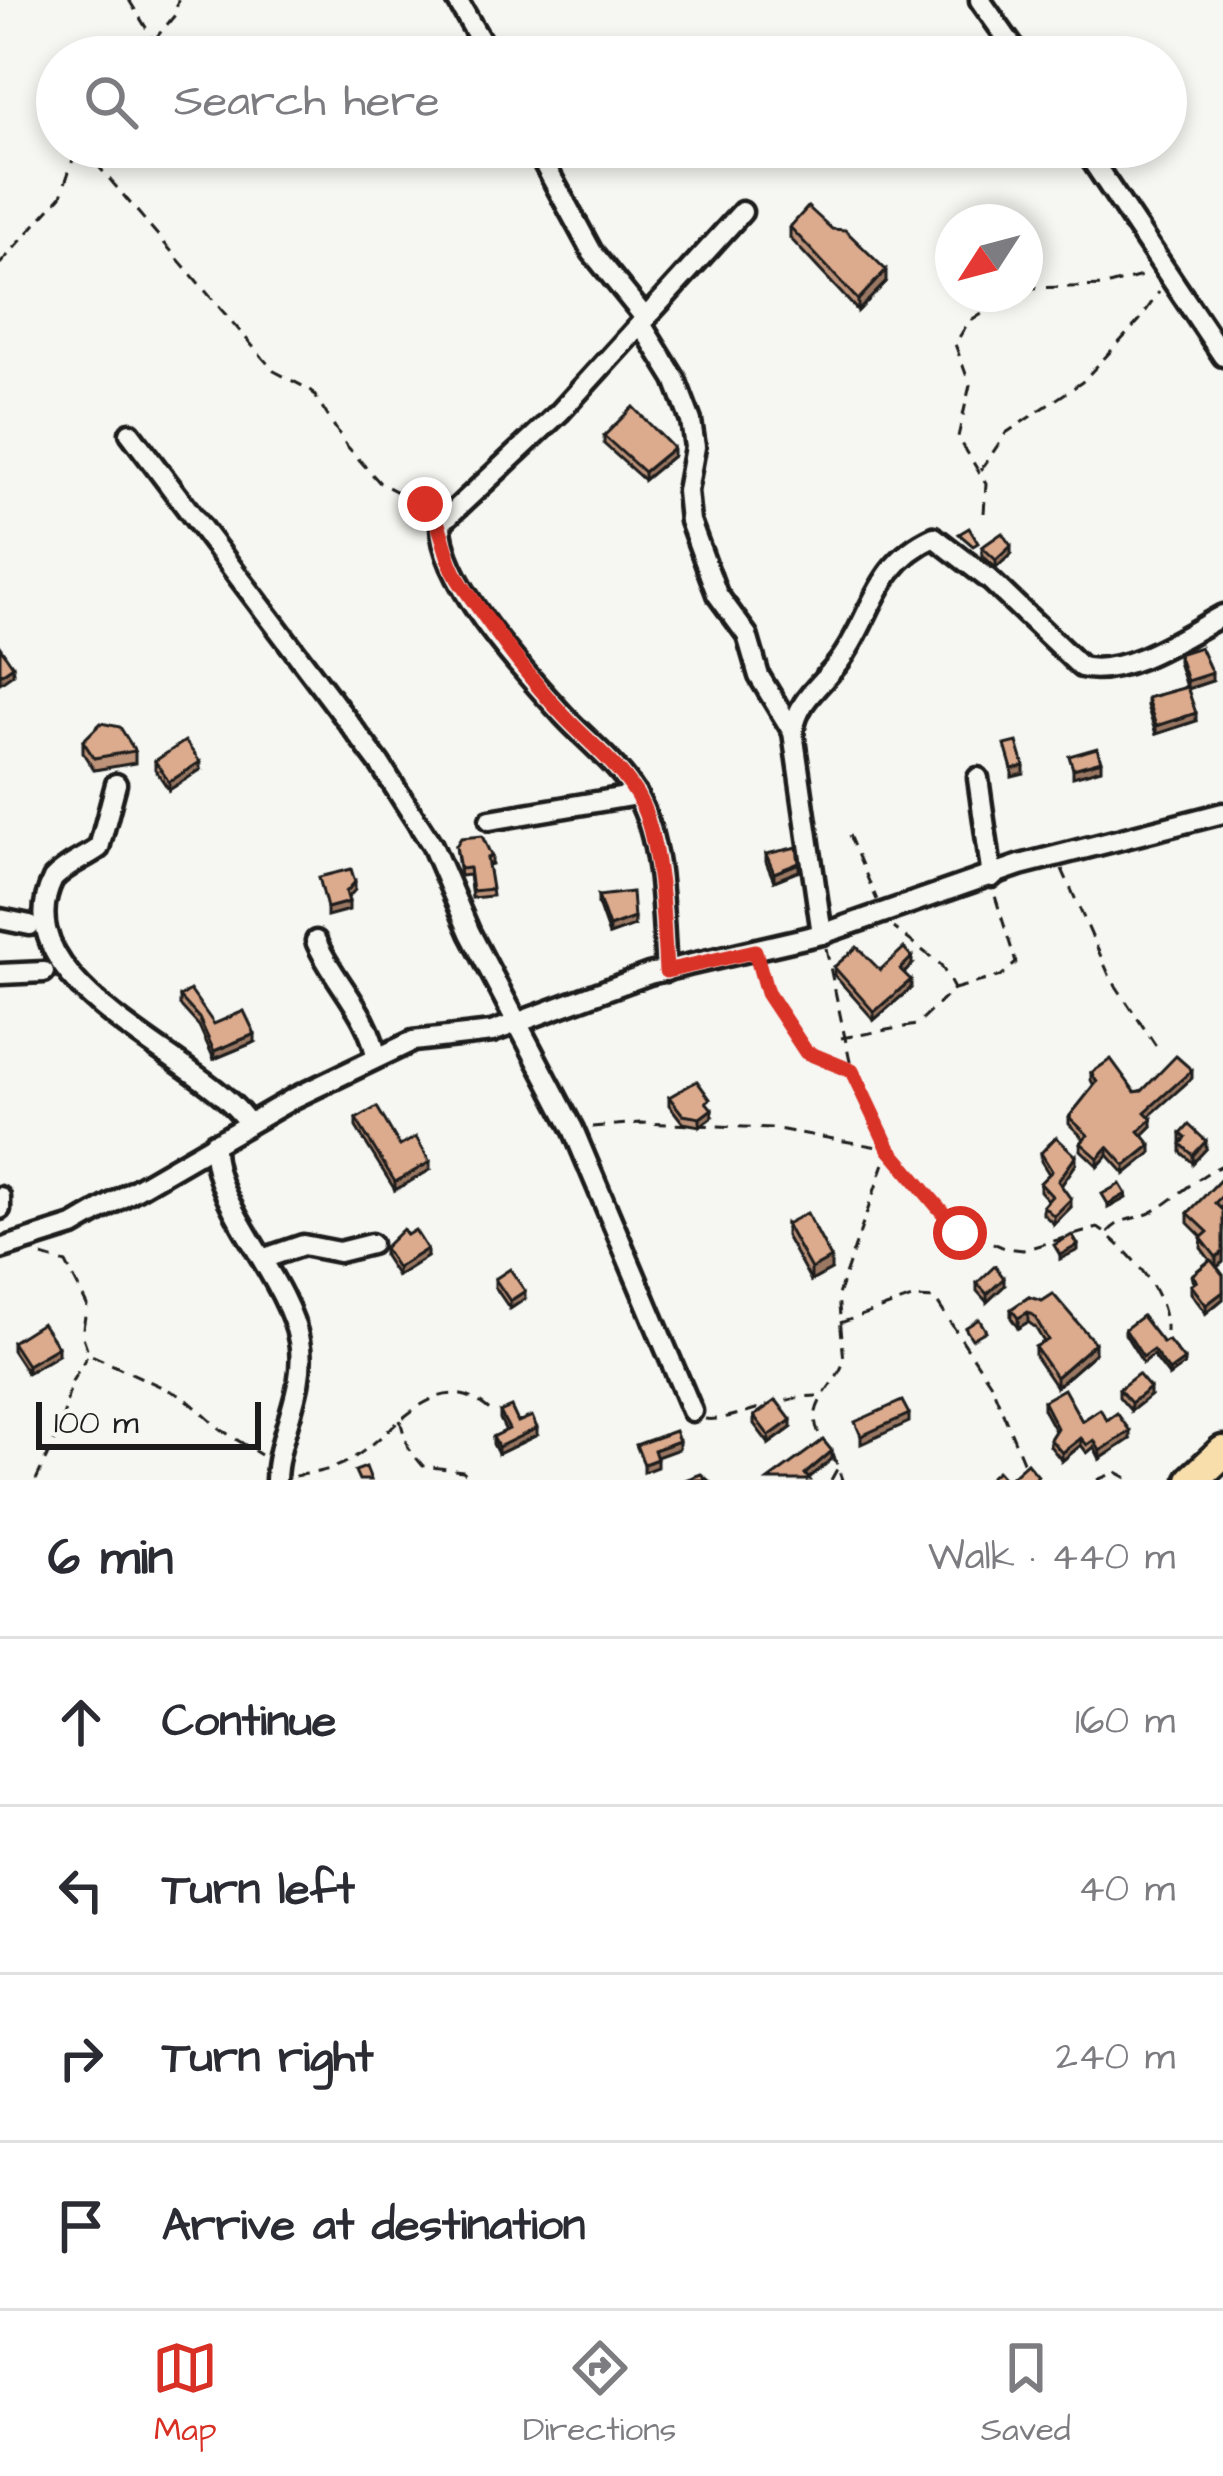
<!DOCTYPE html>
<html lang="en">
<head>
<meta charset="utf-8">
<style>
	body { margin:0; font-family:"Architects Daughter",sans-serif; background:#f2f2f3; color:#2b2b33 }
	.compass { position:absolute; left:935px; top:204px; width:108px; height:108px; border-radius:50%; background:#fff; box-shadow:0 6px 18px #0003; rotate:234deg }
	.scale { position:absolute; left:36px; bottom:30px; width:225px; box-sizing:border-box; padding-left:12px; border:6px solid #1c1c1c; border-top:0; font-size:33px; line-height:42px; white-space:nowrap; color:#1c1c1c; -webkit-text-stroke:9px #f6f6f2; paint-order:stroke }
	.stop { position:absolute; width:36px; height:36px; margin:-27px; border:9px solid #d93025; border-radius:50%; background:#fff }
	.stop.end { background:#d93025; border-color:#fff; box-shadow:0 3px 12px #0008 }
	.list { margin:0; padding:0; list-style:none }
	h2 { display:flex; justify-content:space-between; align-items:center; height:156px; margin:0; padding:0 48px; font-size:51px }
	h2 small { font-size:39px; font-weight:400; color:#7c7c81 }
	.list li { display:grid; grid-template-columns:78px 1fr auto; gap:36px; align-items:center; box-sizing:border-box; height:168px; padding:0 48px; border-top:3px solid #e1e1e2 }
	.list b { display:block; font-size:45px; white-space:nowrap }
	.list em { font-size:39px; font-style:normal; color:#7c7c81 }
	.icon { flex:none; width:66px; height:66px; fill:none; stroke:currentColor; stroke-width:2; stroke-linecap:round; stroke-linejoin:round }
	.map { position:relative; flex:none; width:1223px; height:1480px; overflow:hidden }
	.search { position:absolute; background:#fff; box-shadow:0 6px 18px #0003; left:36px; right:36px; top:36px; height:132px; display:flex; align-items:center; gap:30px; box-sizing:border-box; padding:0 42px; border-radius:66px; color:#7c7c81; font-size:45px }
	.sheet { height:828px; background:#fff }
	nav { display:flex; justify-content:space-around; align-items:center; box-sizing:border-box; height:168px; border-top:3px solid #e1e1e2; background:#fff; font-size:33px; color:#7c7c81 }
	nav a { display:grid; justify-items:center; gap:6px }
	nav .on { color:#d93025 }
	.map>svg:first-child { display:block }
</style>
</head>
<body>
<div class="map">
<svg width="1223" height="1480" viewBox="0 0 1223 1480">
	<rect width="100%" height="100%" fill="#f6f6f2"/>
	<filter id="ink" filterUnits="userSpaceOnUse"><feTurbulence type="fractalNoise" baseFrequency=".00833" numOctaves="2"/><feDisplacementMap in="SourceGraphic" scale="24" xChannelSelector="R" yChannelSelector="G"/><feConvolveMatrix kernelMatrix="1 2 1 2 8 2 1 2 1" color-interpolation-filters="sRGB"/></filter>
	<g filter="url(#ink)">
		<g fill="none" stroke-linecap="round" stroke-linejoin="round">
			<g stroke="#1c1c1c" stroke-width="27">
				<g id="minor">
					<polyline points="457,0 490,57"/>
					<polyline points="980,0 1020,57"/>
					<polyline points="535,147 592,252 646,319"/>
					<polyline points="1083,147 1223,356"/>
					<polyline points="641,324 675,379 691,421 695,447 687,491 690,521 717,594 747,635 759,676 793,732 822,934"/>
					<polyline points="130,433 380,764 432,845 470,933 573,1129 692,1411"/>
					<path d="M793,732C798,699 820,687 839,662C873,617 874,564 934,537L990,580L1081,667C1124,678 1186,635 1223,615"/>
					<polyline points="978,778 992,877"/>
					<path d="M116,784L99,848C85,858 66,865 53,879C0,986 207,1059 248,1123"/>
					<polyline points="490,820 637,795"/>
					<polyline points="0,919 30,925"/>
					<path d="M316,941C333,981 370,1014 376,1057"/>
					<path d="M666,971C662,918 664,846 638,798C621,766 588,742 563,715C525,673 439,581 441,523L560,412L742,212"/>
					<polyline points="0,974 44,972"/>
					<path d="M214,1143C210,1203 287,1276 299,1341C308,1388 277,1435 276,1480"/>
					<polyline points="0,1197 0,1209"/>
					<polyline points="0,1249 73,1226 294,1098 413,1041 492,1032 649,974 822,934 1020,865 1223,813"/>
					<polyline points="265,1258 303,1245 339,1252 371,1244"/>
				</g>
			</g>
			<g stroke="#1c1c1c" stroke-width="39">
				<polyline id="trunk" points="1193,1480 1223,1452"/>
			</g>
			<g stroke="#1c1c1c" stroke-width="3" stroke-dasharray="12 9" stroke-linecap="butt">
				<polyline points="129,0 153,39"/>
				<polyline points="140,57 175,15 178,0"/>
				<polyline points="82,147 274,371 312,391 346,445 380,483 429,508"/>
				<polyline points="0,264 61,196 77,147"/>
				<polyline points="1025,288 1105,286 1149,274"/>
				<polyline points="981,470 1006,433 1082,382 1139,321 1159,292"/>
				<polyline points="984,513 986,484 958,437 970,385 955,344 968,323 1012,294"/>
				<polyline points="849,835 877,900"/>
				<polyline points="1062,869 1110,977 1160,1052"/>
				<path d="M826,948L852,1071L889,1149L910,1168L947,1224L1005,1248L1023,1250L1098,1228C1128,1249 1168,1293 1166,1331"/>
				<polyline points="759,967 767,993 806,1051 850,1070"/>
				<polyline points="954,989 1001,976 1016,963 995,896"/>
				<polyline points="841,1038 916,1025 954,989 941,965 894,928"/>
				<path d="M592,1127L640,1123L772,1128L889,1149L838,1295L844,1361C835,1389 800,1406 823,1441"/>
				<path d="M1108,1232C1122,1217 1133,1220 1150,1213C1175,1201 1194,1177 1223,1165"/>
				<polyline points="42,1256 66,1263 87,1305 82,1334 89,1354 184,1397 220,1429 261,1455"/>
				<polyline points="840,1323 912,1298 935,1299 991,1384 1025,1466"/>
				<path d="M705,1419C728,1423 781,1396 817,1396"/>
				<polyline points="400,1420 408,1448 423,1466 463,1471 472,1480"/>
				<polyline points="833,1453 842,1480"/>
				<path d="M295,1476C314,1473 334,1470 350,1460C396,1434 438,1359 494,1414"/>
				<polyline points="36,1480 61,1426 71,1383 87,1356"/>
				<polyline points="831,1480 837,1469"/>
				<polyline points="1097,1480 1116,1472 1131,1480"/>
			</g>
			<use href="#minor" stroke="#f6f6f2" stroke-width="18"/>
			<use href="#trunk" stroke="#f8deab" stroke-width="30"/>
		</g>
		<g fill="#bd937a" stroke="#1c1c1c" stroke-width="3">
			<polygon points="790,227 886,282 858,311 790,238"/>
			<polygon points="604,436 673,456 644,480 604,444"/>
			<polygon points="982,547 1011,554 996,568 982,555"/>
			<polygon points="1178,654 1212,681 1188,689 1196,721 1156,734 1147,706 1147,698 1186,687 1178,662"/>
			<polygon points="83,741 135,751 135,763 94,770 83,753"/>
			<polygon points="155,761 200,770 169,790 155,769"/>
			<polygon points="456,846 492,857 492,864 488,865 492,896 472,898 469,875 460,876"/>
			<polygon points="766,854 799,871 774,881 766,862"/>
			<polygon points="598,896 634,926 609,935 598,904"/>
			<polygon points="912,965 904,973 911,988 874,1020 834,975 834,967 880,970"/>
			<polygon points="180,997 214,1024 255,1042 214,1059 199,1026 180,1005"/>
			<polygon points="1091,1073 1135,1092 1192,1078 1149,1116 1152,1126 1143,1135 1151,1153 1125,1174 1108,1155 1098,1166 1081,1150 1081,1143 1084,1139 1069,1124 1069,1117 1094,1086 1091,1080"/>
			<polygon points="669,1097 712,1117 700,1126 683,1123 669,1105"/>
			<polygon points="356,1119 430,1170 395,1190 356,1127"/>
			<polygon points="1181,1134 1206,1149 1193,1163 1181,1152"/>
			<polygon points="1041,1153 1076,1164 1061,1186 1071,1207 1054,1224 1043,1214 1043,1206 1048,1200 1040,1191 1040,1183 1049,1174 1041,1161"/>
			<polygon points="1223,1181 1223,1206 1220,1208 1223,1211 1223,1262 1217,1267 1223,1275 1223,1299 1206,1313 1191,1293 1191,1285 1194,1284 1192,1275 1210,1260 1201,1248 1202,1237 1188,1223 1188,1213"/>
			<polygon points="786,1224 831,1270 811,1281 786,1236"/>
			<polygon points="407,1235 427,1257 397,1276 384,1256 384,1248"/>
			<polygon points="495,1279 525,1299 510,1309 495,1287"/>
			<polygon points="977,1283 1004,1286 987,1302 977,1291"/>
			<polygon points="1029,1297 1095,1353 1056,1387 1035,1356 1035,1347 1044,1342 1035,1327 1028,1322 1018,1328 1011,1318 1011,1309"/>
			<polygon points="1125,1329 1163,1343 1184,1365 1169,1376 1153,1355 1143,1363 1125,1334"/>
			<polygon points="12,1342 58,1355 27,1373 12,1350"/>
			<polygon points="1119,1389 1150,1396 1131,1411 1119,1397"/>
			<polygon points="1043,1401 1082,1421 1107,1420 1130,1439 1100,1459 1094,1447 1087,1453 1081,1445 1062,1461 1050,1446 1050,1439 1055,1431 1043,1409"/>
			<polygon points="500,1412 518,1422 537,1435 498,1454 493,1444 493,1437 506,1431 500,1419"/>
			<polygon points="754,1416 791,1428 769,1444 754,1424"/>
		</g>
		<g fill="#9a7863" stroke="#1c1c1c" stroke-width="3">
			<polygon points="886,270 886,282 858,311 858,300"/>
			<polygon points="673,448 673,456 644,480 644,472"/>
			<polygon points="1011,546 1011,554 996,568 996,560"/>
			<polygon points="13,666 13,674 0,683 0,675"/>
			<polygon points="1212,673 1212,681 1187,689 1187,681"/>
			<polygon points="1196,713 1196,721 1156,734 1156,726"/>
			<polygon points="1101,761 1101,769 1073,777 1073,769"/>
			<polygon points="200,762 200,770 169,790 169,782"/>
			<polygon points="1024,766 1024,774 1012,777 1012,769"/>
			<polygon points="799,863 799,871 774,881 774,873"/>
			<polygon points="355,882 355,890 346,900 346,892"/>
			<polygon points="349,902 349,910 327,916 327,908"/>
			<polygon points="634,918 634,926 609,935 609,927"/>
			<polygon points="912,957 912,965 900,977 900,969"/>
			<polygon points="911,980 911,988 874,1020 874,1012"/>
			<polygon points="255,1034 255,1042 214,1059 214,1051"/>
			<polygon points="1192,1070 1192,1078 1145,1120 1145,1112"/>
			<polygon points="712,1109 712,1117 700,1126 700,1118"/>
			<polygon points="1152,1119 1152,1126 1139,1139 1139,1131"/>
			<polygon points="1206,1141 1206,1149 1193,1163 1193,1155"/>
			<polygon points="1151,1145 1151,1153 1125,1174 1125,1166"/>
			<polygon points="1108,1147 1108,1155 1098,1166 1098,1158"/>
			<polygon points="1076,1156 1076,1164 1058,1190 1058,1181"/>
			<polygon points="430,1162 430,1170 395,1190 395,1182"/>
			<polygon points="1126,1194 1126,1198 1108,1208 1108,1204"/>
			<polygon points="1071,1199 1071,1207 1054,1224 1054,1216"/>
			<polygon points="1078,1245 1078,1250 1060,1259 1060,1255"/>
			<polygon points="427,1249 427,1257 397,1276 397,1268"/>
			<polygon points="1223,1252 1223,1262 1216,1268 1216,1257"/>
			<polygon points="831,1258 831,1270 811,1281 811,1269"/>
			<polygon points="1004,1278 1004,1286 987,1302 987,1294"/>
			<polygon points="525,1291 525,1299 510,1309 510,1301"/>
			<polygon points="1223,1292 1223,1299 1206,1313 1206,1305"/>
			<polygon points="1028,1312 1028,1322 1018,1328 1018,1318"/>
			<polygon points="1095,1343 1095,1353 1056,1387 1056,1377"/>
			<polygon points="58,1347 58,1355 27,1373 27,1365"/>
			<polygon points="1184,1360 1184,1365 1169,1376 1169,1371"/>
			<polygon points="1150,1388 1150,1396 1131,1411 1131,1403"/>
			<polygon points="909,1414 909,1422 861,1444 861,1436"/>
			<polygon points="791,1420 791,1428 769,1444 769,1436"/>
			<polygon points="537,1428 537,1435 498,1454 498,1447"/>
			<polygon points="1130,1431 1130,1439 1100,1459 1100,1451"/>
			<polygon points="1081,1438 1081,1445 1062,1461 1062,1453"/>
			<polygon points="679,1441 679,1449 654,1458 654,1450"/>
			<polygon points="832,1451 832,1459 807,1480 805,1474"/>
			<polygon points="657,1459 657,1467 644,1472 644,1464"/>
		</g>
		<g fill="#dcab8e" stroke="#1c1c1c" stroke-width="3">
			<polygon points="808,207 832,229 845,230 886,270 858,300 790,227"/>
			<polygon points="633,407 673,448 644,472 604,436"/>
			<polygon points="969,528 978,543 973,546 959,534"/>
			<polygon points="1002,533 1011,546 996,560 982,547"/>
			<polygon points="0,647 13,666 0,675"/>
			<polygon points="1200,647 1212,673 1187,681 1178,654"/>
			<polygon points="1187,687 1196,713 1156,726 1147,698"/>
			<polygon points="101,723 120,727 135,751 94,758 83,741"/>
			<polygon points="185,741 200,762 169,782 155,761"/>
			<polygon points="1017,742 1024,766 1012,769 1005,745"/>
			<polygon points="1097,748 1101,761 1073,769 1069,756"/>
			<polygon points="482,836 492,857 487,858 492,889 472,891 469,868 460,869 456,846 461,838"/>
			<polygon points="797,847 799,863 774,873 766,854"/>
			<polygon points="351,869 355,882 346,892 349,902 327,908 319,877"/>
			<polygon points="632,892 634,918 609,927 598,896"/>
			<polygon points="857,947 880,970 904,948 912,957 900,969 911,980 874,1012 834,967"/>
			<polygon points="190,990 214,1024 244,1011 255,1034 214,1051 199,1018 180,997"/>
			<polygon points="1176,1056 1192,1070 1145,1112 1152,1119 1139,1131 1151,1145 1125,1166 1108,1147 1098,1158 1081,1143 1088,1135 1069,1117 1097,1082 1091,1073 1111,1059 1135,1092 1142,1091"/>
			<polygon points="697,1081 710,1099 706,1102 712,1109 700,1118 683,1115 669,1097"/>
			<polygon points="377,1107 400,1146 416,1137 430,1162 395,1182 356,1119"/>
			<polygon points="1189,1125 1206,1141 1193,1155 1181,1144 1186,1138 1181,1134"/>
			<polygon points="1056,1137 1076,1156 1058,1181 1071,1199 1054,1216 1043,1206 1052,1196 1040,1183 1052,1171 1041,1153"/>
			<polygon points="1221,1179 1223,1181 1223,1195 1215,1203 1223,1211 1223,1252 1216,1257 1201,1238 1208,1232 1188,1213"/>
			<polygon points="1120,1184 1126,1194 1108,1204 1102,1194"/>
			<polygon points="807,1213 831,1258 811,1269 786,1224"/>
			<polygon points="403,1229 407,1235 415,1230 427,1249 397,1268 384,1248"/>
			<polygon points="1072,1235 1078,1245 1060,1255 1054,1245"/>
			<polygon points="1211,1260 1223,1275 1223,1292 1206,1305 1191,1285 1197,1281 1192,1275"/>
			<polygon points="995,1266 1004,1278 987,1294 977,1283"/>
			<polygon points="510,1269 525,1291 510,1301 495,1279"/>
			<polygon points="1053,1294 1095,1343 1056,1377 1035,1347 1048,1340 1035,1317 1028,1312 1018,1318 1011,1309 1029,1297 1042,1301"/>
			<polygon points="1142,1316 1163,1343 1168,1340 1184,1360 1169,1371 1153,1350 1143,1357 1125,1329"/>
			<polygon points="979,1319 986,1331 972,1339 965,1328"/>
			<polygon points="42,1323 58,1347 27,1365 12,1342"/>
			<polygon points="1138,1374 1150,1388 1131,1403 1119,1389"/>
			<polygon points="1064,1389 1082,1421 1100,1409 1107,1420 1117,1413 1130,1431 1100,1451 1094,1440 1087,1445 1081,1438 1062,1453 1050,1439 1057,1428 1043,1401"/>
			<polygon points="776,1400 791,1420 769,1436 754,1416"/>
			<polygon points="902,1401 909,1414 861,1436 855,1422"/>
			<polygon points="511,1407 518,1422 532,1416 537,1428 498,1447 493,1437 509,1429 500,1412"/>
			<polygon points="675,1431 679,1441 654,1450 657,1459 644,1464 636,1445"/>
			<polygon points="823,1440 832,1451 805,1474 810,1480 768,1480"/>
			<polygon points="1027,1463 1038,1476 1034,1480 1008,1480"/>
			<polygon points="366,1467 371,1480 359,1480 355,1471"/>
			<polygon points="997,1471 1005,1480 987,1480"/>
			<polygon points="701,1474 708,1480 685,1480"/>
		</g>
	</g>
	<g fill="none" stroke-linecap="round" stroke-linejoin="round" filter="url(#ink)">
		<path stroke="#d93025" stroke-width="15" d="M425,504C446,525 442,557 462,585C494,630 527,676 564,716C592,746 633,775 646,815C662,864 663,921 666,971L755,951L767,993L806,1052L852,1071L889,1149L960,1233"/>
	</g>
</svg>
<svg class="compass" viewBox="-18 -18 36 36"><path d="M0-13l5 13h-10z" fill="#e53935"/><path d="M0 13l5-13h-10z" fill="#7c7c81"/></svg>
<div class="scale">100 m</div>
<div class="stop" style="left:960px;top:1233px"></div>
<div class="stop end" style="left:425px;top:504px"></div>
<div class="search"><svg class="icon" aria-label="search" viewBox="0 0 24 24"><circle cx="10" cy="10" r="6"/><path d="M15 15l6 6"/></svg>Search here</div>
</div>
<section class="sheet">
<h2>6 min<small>Walk · 440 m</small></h2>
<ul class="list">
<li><svg class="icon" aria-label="ahead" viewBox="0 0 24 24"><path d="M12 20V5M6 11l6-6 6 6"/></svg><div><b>Continue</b></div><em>160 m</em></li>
<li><svg class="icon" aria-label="left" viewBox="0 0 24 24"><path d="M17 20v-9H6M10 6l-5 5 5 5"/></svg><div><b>Turn left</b></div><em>40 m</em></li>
<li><svg class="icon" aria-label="right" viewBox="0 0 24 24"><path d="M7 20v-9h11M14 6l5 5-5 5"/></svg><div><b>Turn right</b></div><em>240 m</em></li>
<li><svg class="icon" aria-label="arrive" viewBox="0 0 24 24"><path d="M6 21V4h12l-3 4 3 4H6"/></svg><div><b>Arrive at destination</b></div></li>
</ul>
</section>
<nav>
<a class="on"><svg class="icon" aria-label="map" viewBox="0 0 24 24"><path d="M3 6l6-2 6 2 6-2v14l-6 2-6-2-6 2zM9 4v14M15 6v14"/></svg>Map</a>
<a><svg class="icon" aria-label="directions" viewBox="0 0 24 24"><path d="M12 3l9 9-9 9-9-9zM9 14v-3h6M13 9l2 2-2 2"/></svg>Directions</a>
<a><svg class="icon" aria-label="saved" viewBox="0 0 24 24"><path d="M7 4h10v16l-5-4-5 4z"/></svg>Saved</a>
</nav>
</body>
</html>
